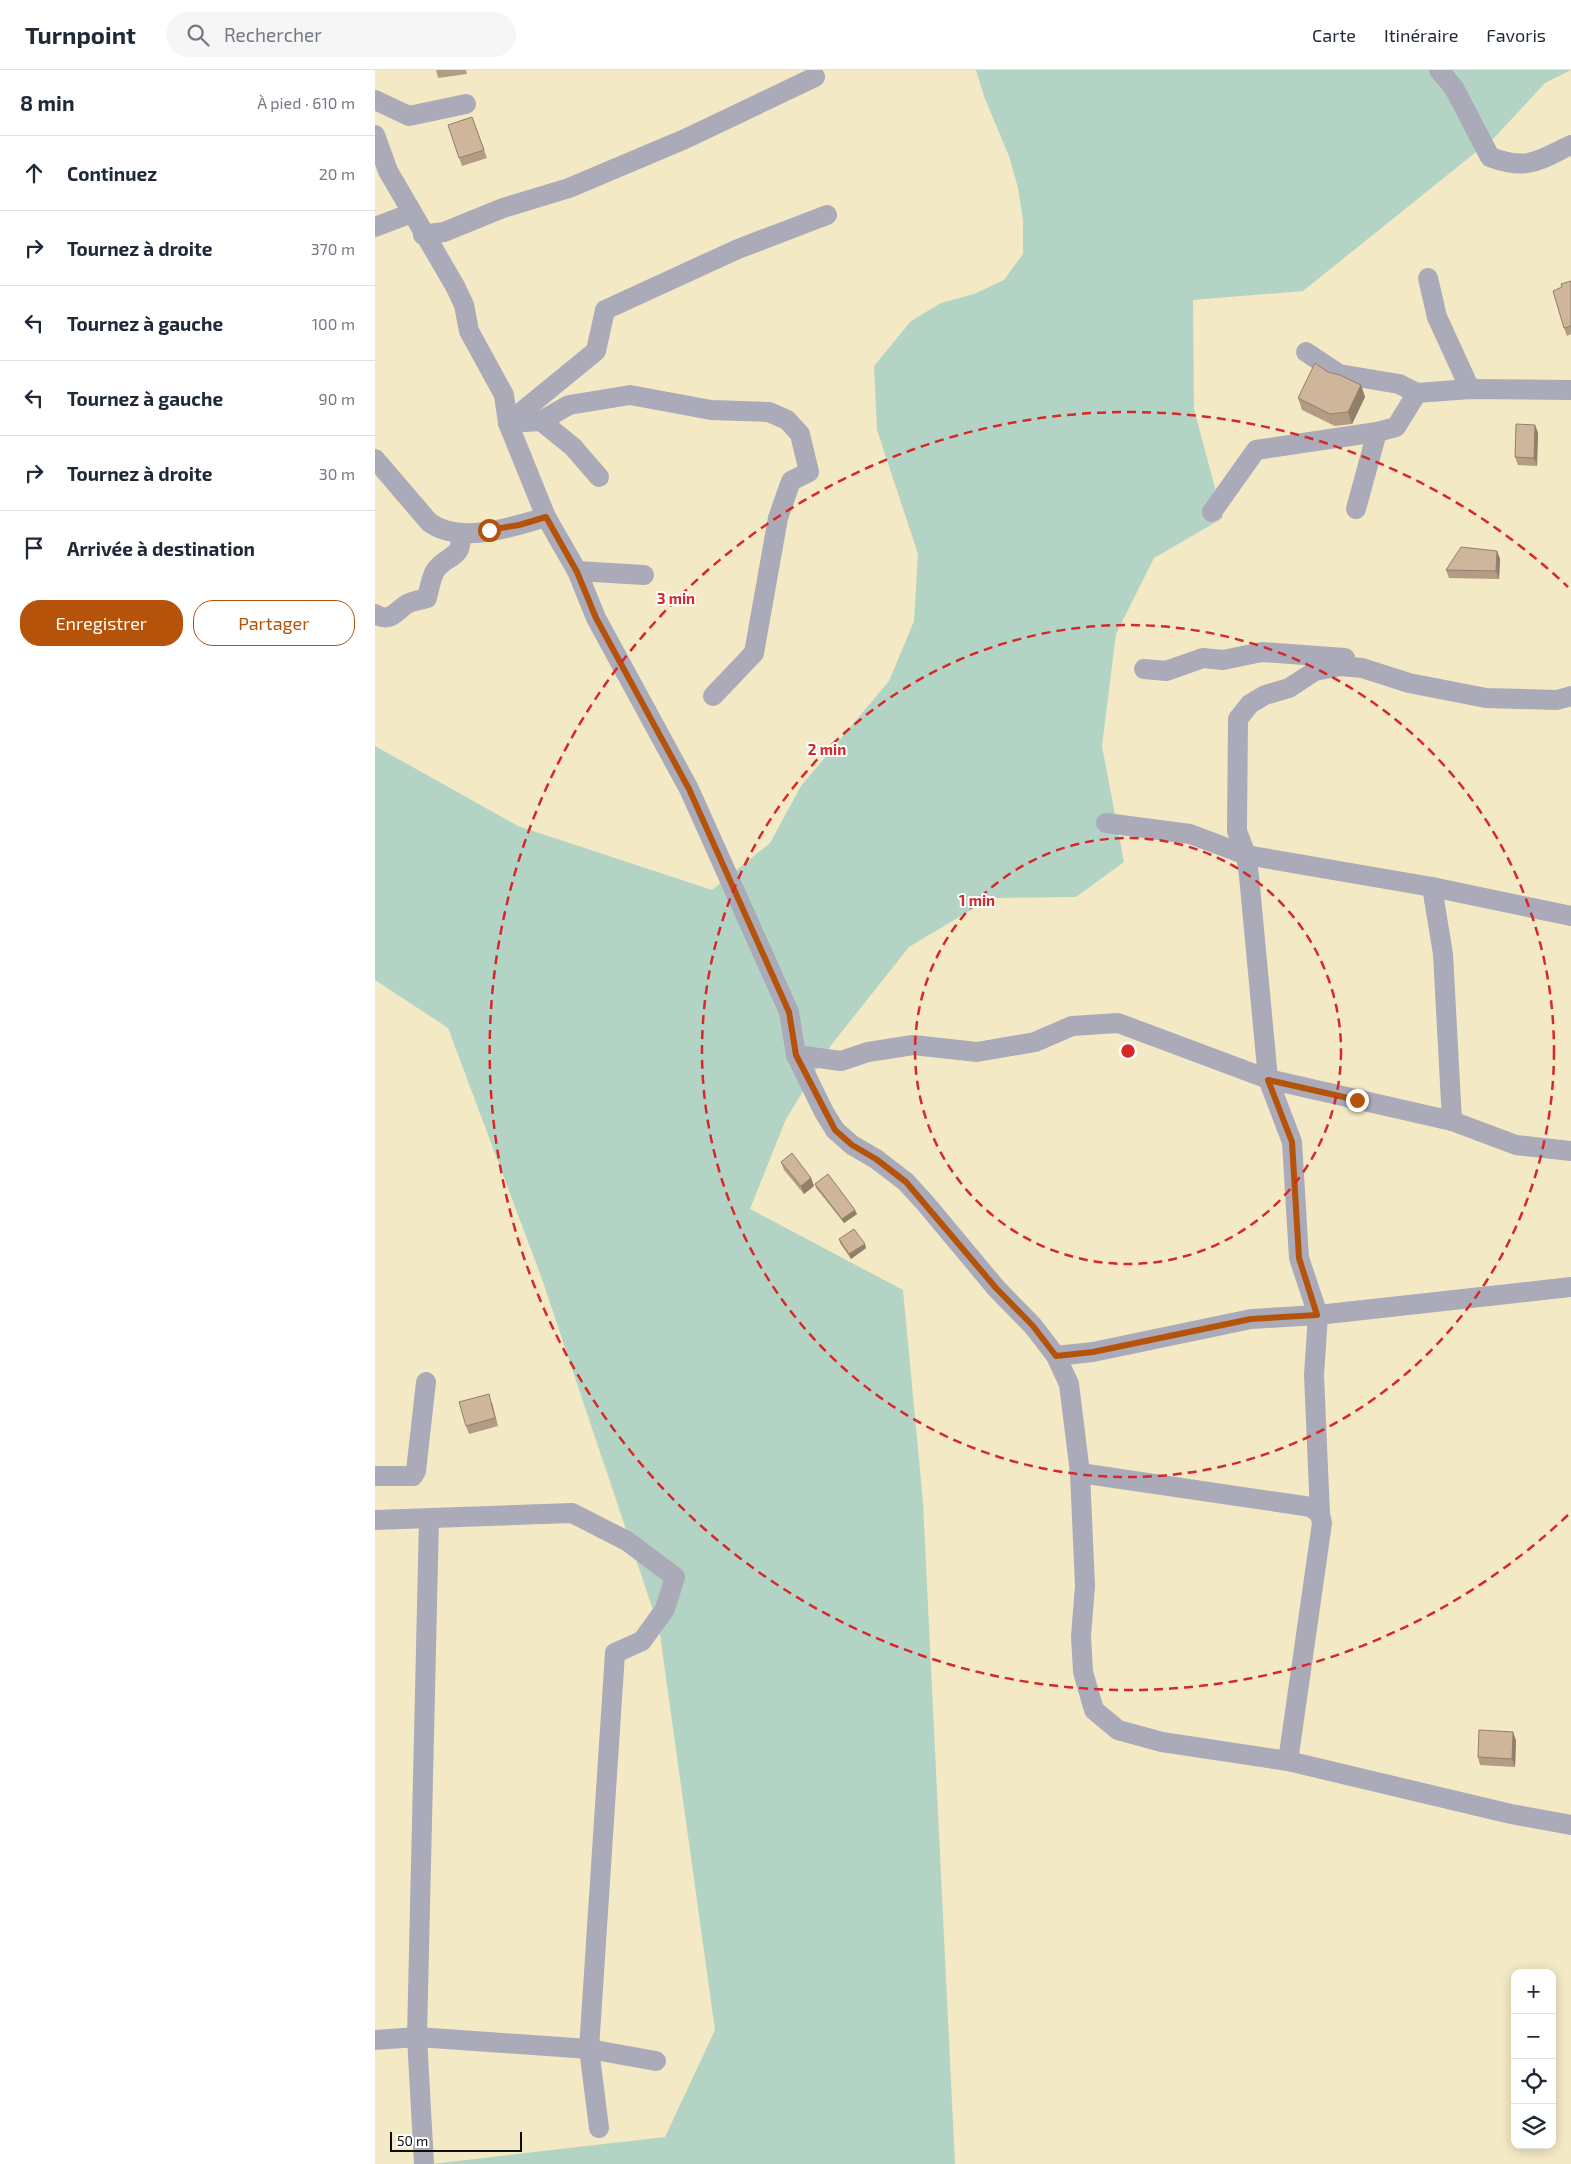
<!DOCTYPE html>
<html lang="fr">
<head>
<meta charset="utf-8">
<style>
	body { margin:0; font-family:"Exo 2",sans-serif; background:#f6f6f7; color:#1f2937 }
	.controls { position:absolute; right:15px; bottom:15px; display:grid; overflow:hidden; border-radius:10px; box-shadow:0 2px 12px #0003 }
	.controls button { width:45px; height:45px; display:grid; place-items:center; padding:0; border:0; border-bottom:1px solid #e0e1e3; background:#fff; color:#1f2937; font:25px sans-serif }
	.scale { position:absolute; left:15px; bottom:12px; width:132px; box-sizing:border-box; padding-left:5px; border:2px solid #0f0b02; border-top:0; font-size:14px; line-height:18px; white-space:nowrap; color:#0f0b02; -webkit-text-stroke:4px #fff; paint-order:stroke }
	.stop { position:absolute; width:15px; height:15px; margin:-11px; border:4px solid #b45309; border-radius:50%; background:#fff }
	.stop.end { background:#b45309; border-color:#fff; box-shadow:0 1px 5px #0008 }
	.list { margin:0; padding:0; list-style:none }
	h2 { display:flex; justify-content:space-between; align-items:center; height:65px; margin:0; padding:0 20px; font-size:21px }
	h2 small { font-size:16px; font-weight:400; color:#747a83 }
	.list li { display:grid; grid-template-columns:32px 1fr auto; gap:15px; align-items:center; box-sizing:border-box; height:75px; padding:0 20px; border-top:1px solid #e0e1e3 }
	.list b { display:block; font-size:19px; white-space:nowrap }
	.list em { font-size:16px; font-style:normal; color:#747a83 }
	.actions { display:flex; gap:10px; padding:15px 20px }
	.actions a { flex:1; padding:11px 0; border:1px solid #b45309; border-radius:20px; text-align:center; font-size:18px; color:#b45309 }
	.actions .main { background:#b45309; color:#fff }
	.icon { flex:none; width:28px; height:28px; fill:none; stroke:currentColor; stroke-width:2; stroke-linecap:round; stroke-linejoin:round }
	.map { position:relative; flex:none; width:1196px; height:2094px; overflow:hidden }
	header { display:flex; align-items:center; gap:30px; box-sizing:border-box; height:70px; padding:0 25px; background:#fff; border-bottom:1px solid #e0e1e3 }
	header strong { font-size:24px }
	nav { display:flex; gap:28px; margin-inline-start:auto; font-size:18px }
	.search { width:350px; height:45px; background:#f6f6f7; display:flex; align-items:center; gap:12px; box-sizing:border-box; padding:0 18px; border-radius:28px; color:#747a83; font-size:19px }
	main { display:flex }
	aside { flex:1; background:#fff }
	.map>svg:first-child { display:block }
</style>
</head>
<body>
<header>
<strong>Turnpoint</strong>
<div class="search"><svg class="icon" aria-label="search" viewBox="0 0 24 24"><circle cx="10" cy="10" r="6"/><path d="M15 15l6 6"/></svg>Rechercher</div>
<nav><a>Carte</a><a>Itinéraire</a><a>Favoris</a></nav>
</header>
<main>
<aside>
<h2>8 min<small>À pied · 610 m</small></h2>
<ul class="list">
<li><svg class="icon" aria-label="ahead" viewBox="0 0 24 24"><path d="M12 20V5M6 11l6-6 6 6"/></svg><div><b>Continuez</b></div><em>20 m</em></li>
<li><svg class="icon" aria-label="right" viewBox="0 0 24 24"><path d="M7 20v-9h11M14 6l5 5-5 5"/></svg><div><b>Tournez à droite</b></div><em>370 m</em></li>
<li><svg class="icon" aria-label="left" viewBox="0 0 24 24"><path d="M17 20v-9H6M10 6l-5 5 5 5"/></svg><div><b>Tournez à gauche</b></div><em>100 m</em></li>
<li><svg class="icon" aria-label="left" viewBox="0 0 24 24"><path d="M17 20v-9H6M10 6l-5 5 5 5"/></svg><div><b>Tournez à gauche</b></div><em>90 m</em></li>
<li><svg class="icon" aria-label="right" viewBox="0 0 24 24"><path d="M7 20v-9h11M14 6l5 5-5 5"/></svg><div><b>Tournez à droite</b></div><em>30 m</em></li>
<li><svg class="icon" aria-label="arrive" viewBox="0 0 24 24"><path d="M6 21V4h12l-3 4 3 4H6"/></svg><div><b>Arrivée à destination</b></div></li>
</ul>
<div class="actions"><a class="main">Enregistrer</a><a>Partager</a></div>
</aside>
<div class="map">
<svg width="1196" height="2094" viewBox="0 0 1196 2094">
	<rect width="100%" height="100%" fill="#f4e9c5"/>
	<polygon fill="#b3d4c4" points="601,0 1196,0 1170,13 1121,66 928,221 818,230 819,339 848,448 779,488 741,564 727,676 749,792 701,827 616,828 534,877 457,974 411,1049 375,1139 528,1220 548,1432 580,2094 56,2094 290,2067 340,1960 284,1558 167,1209 73,958 0,910 0,676 143,756 337,820 395,773 426,716 514,611 539,551 543,484 502,360 499,296 536,251 566,233 599,224 629,210 648,184 648,150 643,118 634,86 610,29"/>
	<g fill="none" stroke-linecap="round" stroke-linejoin="round">
		<g stroke="#aaaab9" stroke-width="20">
			<path d="M1064,0L1079,18L1115,87C1153,101 1162,91 1196,75"/>
			<polyline points="0,30 34,46 91,34"/>
			<polyline points="0,65 13,101 80,216 89,235 94,261 129,325 133,353 171,447 202,501 221,548 314,719 414,942 421,985 449,1042 460,1060 477,1075 501,1089 531,1112 551,1134 621,1218 658,1256 681,1286 694,1314 705,1403 710,1516 706,1566 708,1602 719,1640 743,1660 787,1672 913,1691 1136,1744 1196,1755"/>
			<polyline points="0,157 37,143"/>
			<polyline points="48,165 69,162 128,138 194,118 310,69 440,7"/>
			<polyline points="1053,208 1062,247 1095,319"/>
			<polyline points="931,282 964,304 1024,314 1042,323"/>
			<polyline points="166,351 198,377 224,407"/>
			<polyline points="133,353 166,351 194,335 255,325 336,340 394,342 412,350 425,364 434,402 416,411 403,448 379,583 338,626"/>
			<polyline points="133,353 221,281 230,240 363,179 452,145"/>
			<path d="M0,389L54,452C84,475 138,457 171,447"/>
			<polyline points="981,439 1002,362 1021,357 1042,323 1095,319 1196,320"/>
			<polyline points="837,442 881,380 1002,362"/>
			<polyline points="202,501 269,505"/>
			<path d="M0,544C15,554 22,540 32,534C37,531 46,530 52,528C54,520 56,508 60,501C70,485 89,489 85,465"/>
			<polyline points="769,599 791,601 828,588 848,590 887,582 970,588"/>
			<polyline points="731,753 815,764 871,785 1057,817 1196,846"/>
			<polyline points="1057,817 1068,884 1077,1051"/>
			<polyline points="421,985 466,991 493,982 538,975 602,982 660,972 697,956 743,953 893,1009 1077,1051 1141,1075 1196,1081"/>
			<polyline points="681,1286 718,1282 876,1249 943,1245 1196,1217"/>
			<polyline points="705,1403 936,1437 945,1444 947,1453 913,1691"/>
			<polyline points="0,1406 38,1406 41,1401 51,1312"/>
			<polyline points="945,1444 939,1305 943,1245 924,1188 917,1072 893,1009 874,806 871,785 862,761 863,649 875,634 890,625 914,618 940,601 966,596 987,598 1034,613 1111,628 1182,630 1196,626"/>
			<polyline points="0,1450 197,1443 252,1471 300,1507 290,1539 267,1571 240,1583 214,1979 224,2058"/>
			<polyline points="0,1970 42,1967 214,1979 281,1991"/>
			<polyline points="49,2094 42,1967 54,1449"/>
		</g>
	</g>
	<g fill="#b29c84">
		<polygon points="61,0 91,0 92,4 63,8"/>
		<polygon points="97,47 112,88 87,96 73,55"/>
		<polygon points="1196,211 1196,264 1192,266 1189,258 1187,217"/>
		<polygon points="986,315 990,327 977,354 960,356 927,340 923,328"/>
		<polygon points="1160,355 1163,363 1162,396 1143,395 1140,387"/>
		<polygon points="1122,481 1125,489 1124,509 1074,508 1071,500"/>
		<polygon points="406,1092 436,1108 439,1116 429,1124 409,1100"/>
		<polygon points="440,1114 482,1144 469,1153 441,1118"/>
		<polygon points="464,1169 491,1178 476,1189 465,1173"/>
		<polygon points="117,1332 123,1356 94,1364 91,1356"/>
		<polygon points="1141,1670 1140,1697 1105,1695 1103,1687"/>
	</g>
	<g fill="#917f6b">
		<polygon points="986,315 990,327 977,354 973,342"/>
		<polygon points="1160,355 1163,363 1162,396 1159,388"/>
		<polygon points="1122,481 1125,489 1124,509 1121,501"/>
		<polygon points="436,1108 439,1116 429,1124 426,1116"/>
		<polygon points="480,1140 482,1144 469,1153 467,1149"/>
		<polygon points="490,1174 491,1178 476,1189 474,1184"/>
		<polygon points="1138,1662 1141,1670 1140,1697 1137,1689"/>
	</g>
	<g fill="#cfb599" stroke="#917f6b">
		<polygon points="97,47 109,80 84,88 73,55"/>
		<polygon points="1196,211 1196,256 1189,258 1178,221 1187,217 1186,214"/>
		<polygon points="940,293 953,302 965,305 986,315 973,342 955,344 923,328"/>
		<polygon points="1141,354 1160,355 1159,388 1140,387"/>
		<polygon points="1086,477 1122,481 1121,501 1071,500"/>
		<polygon points="417,1083 436,1108 426,1116 406,1092"/>
		<polygon points="453,1104 480,1140 467,1149 440,1114"/>
		<polygon points="479,1159 490,1174 474,1184 464,1169"/>
		<polygon points="114,1324 120,1348 91,1356 84,1332"/>
		<polygon points="1104,1660 1138,1662 1137,1689 1103,1687"/>
	</g>
	<g fill="none" stroke-linecap="round" stroke-linejoin="round">
		<polyline stroke="#b45309" stroke-width="6" points="114,460 144,455 171,447 202,502 221,548 314,719 414,942 421,985 460,1060 477,1075 501,1089 531,1112 621,1218 658,1256 681,1286 718,1282 876,1249 942,1245 924,1188 917,1072 893,1010 982,1030"/>
	</g>
	<g fill="none" stroke="#d62828" stroke-width="2.5" stroke-dasharray="9 6">
		<circle cx="753" cy="981" r="213"/>
		<circle cx="753" cy="981" r="426"/>
		<path d="M1193 1445A639 639 0 1 1 1193 517"/>
	</g>
	<circle cx="753" cy="981" r="8" fill="#d62828" stroke="#fff" stroke-width="2.5"/>
	<g font-size="15" text-anchor="middle" font-weight="bold" fill="#d62828" stroke="#fff" stroke-width="4" stroke-linejoin="round" paint-order="stroke">
		<text x="301" y="534">3 min</text>
		<text x="452" y="685">2 min</text>
		<text x="602" y="836">1 min</text>
	</g>
</svg>
<div class="controls">
<button>+</button>
<button>−</button>
<button><svg class="icon" aria-label="locate" viewBox="0 0 24 24"><circle cx="12" cy="12" r="6"/><path d="M12 2v4M12 18v4M2 12h4M18 12h4"/></svg></button>
<button><svg class="icon" aria-label="layers" viewBox="0 0 24 24"><path d="M12 4l9 5-9 5-9-5zM3 14l9 5 9-5"/></svg></button>
</div>
<div class="scale">50 m</div>
<div class="stop" style="left:114px;top:460px"></div>
<div class="stop end" style="left:982px;top:1030px"></div>
</div>
</main>
</body>
</html>
